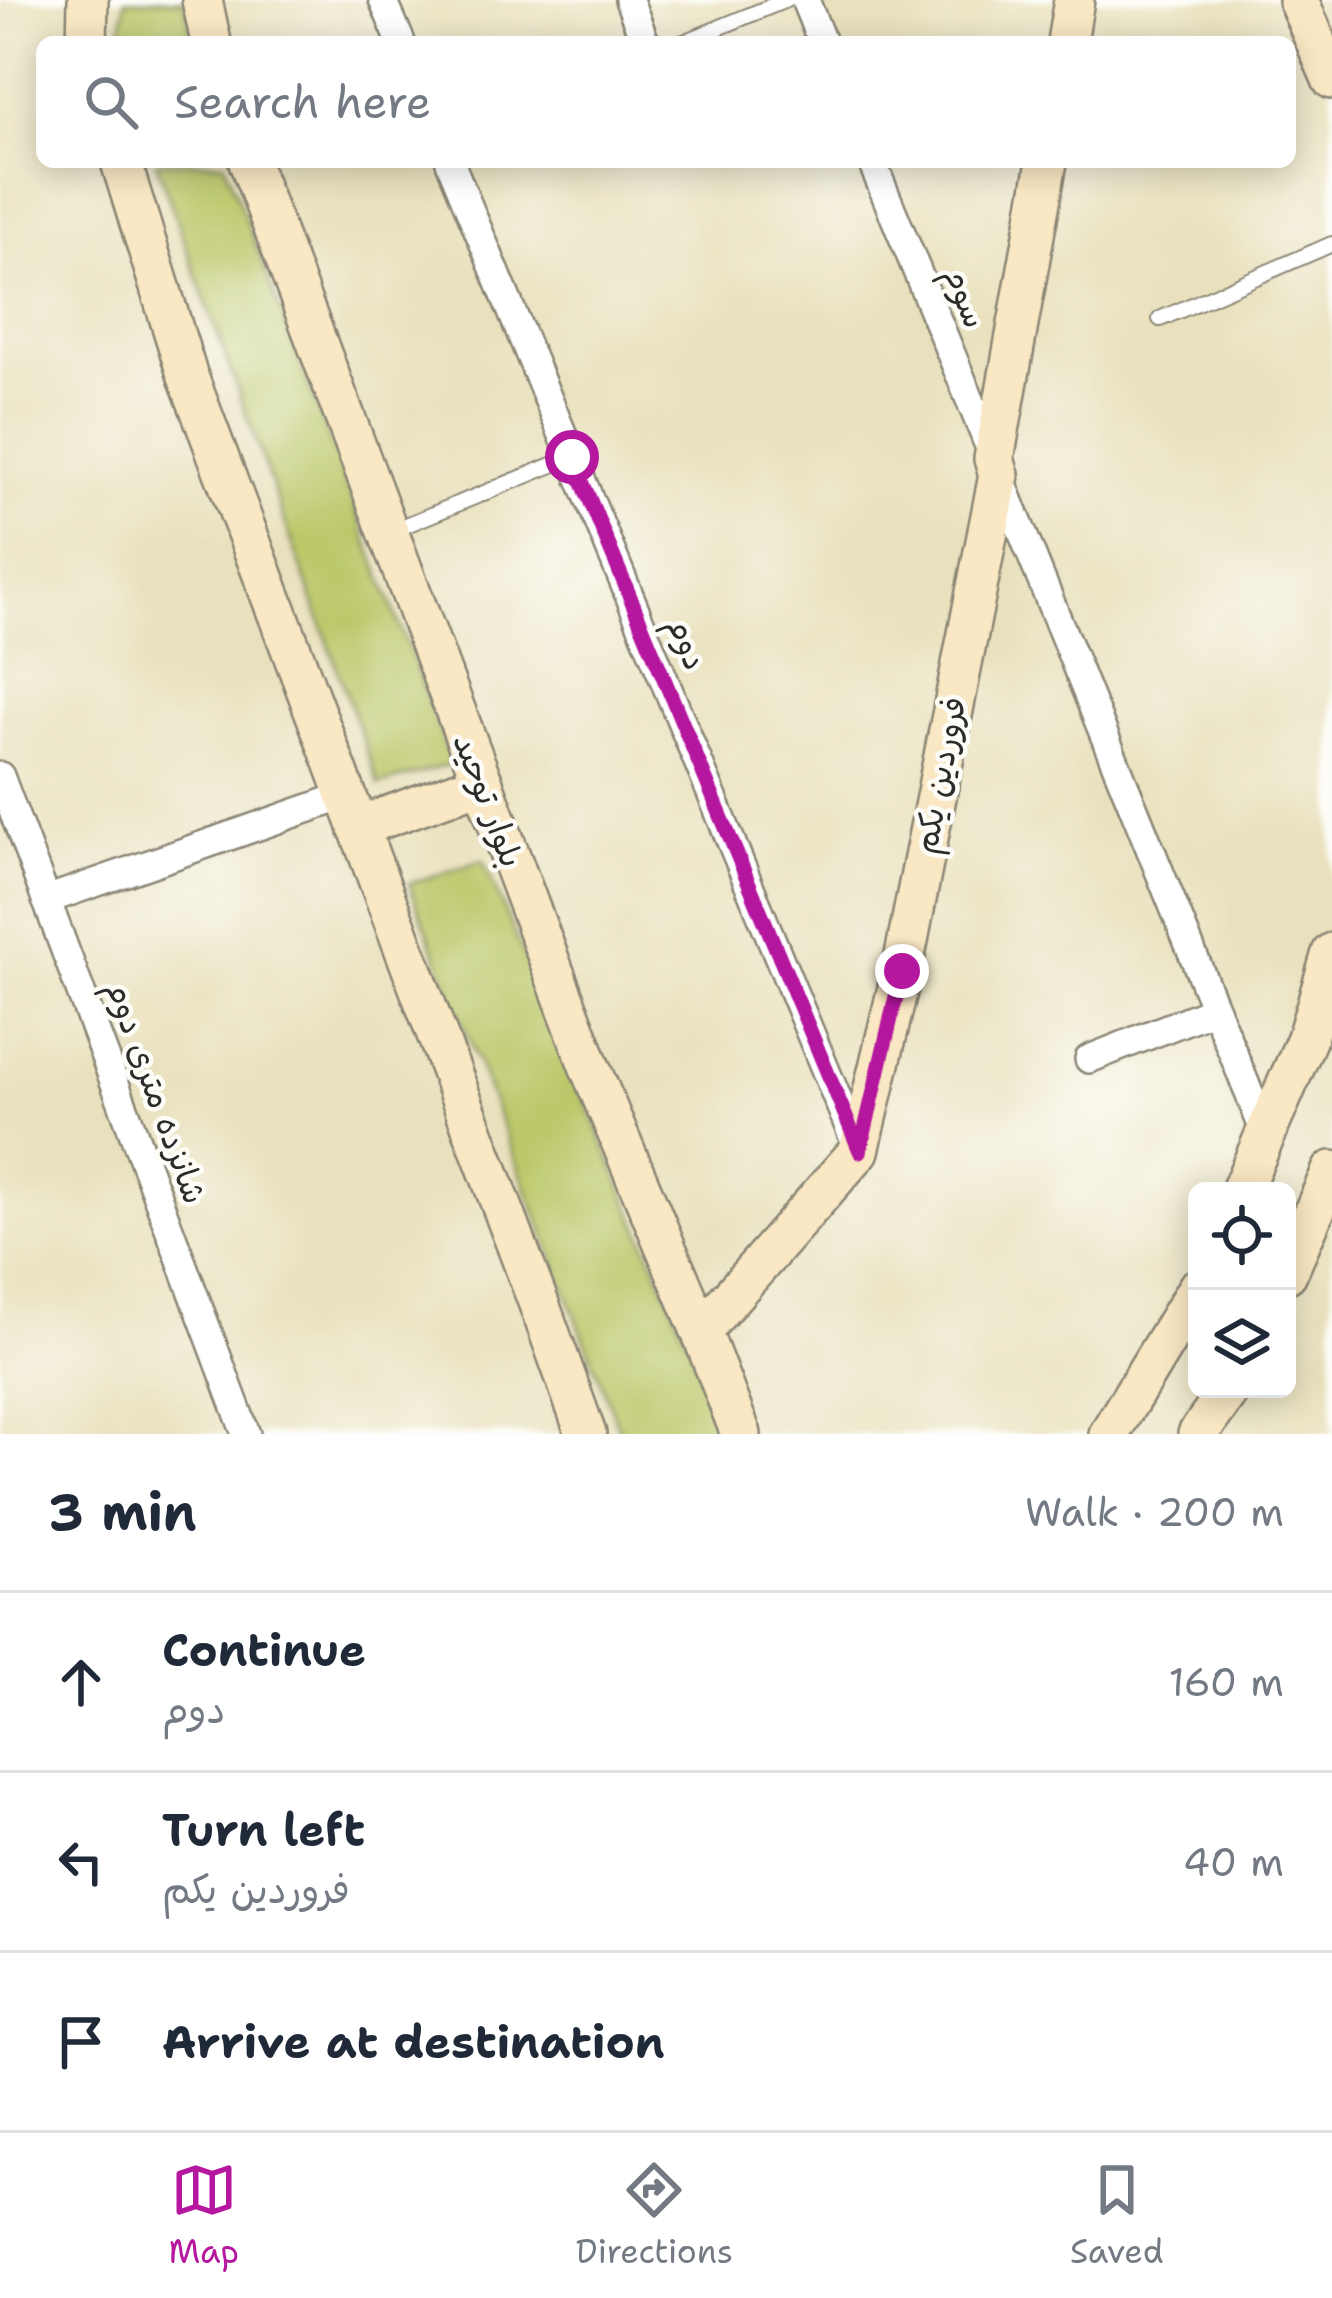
<!DOCTYPE html>
<html lang="en">
<head>
<meta charset="utf-8">
<style>
	body { margin:0; font-family:"Shantell Sans","Playpen Sans Arabic",sans-serif; background:#f2f2f3; color:#1f2937 }
	.controls { position:absolute; right:36px; bottom:36px; display:grid; overflow:hidden; border-radius:18px; box-shadow:0 6px 30px #0003 }
	.controls button { width:108px; height:108px; display:grid; place-items:center; padding:0; border:0; border-bottom:3px solid #e0e1e3; background:#fff; color:#1f2937; font:60px sans-serif }
	.stop { position:absolute; width:36px; height:36px; margin:-27px; border:9px solid #b5179e; border-radius:50%; background:#fff }
	.stop.end { background:#b5179e; border-color:#fff; box-shadow:0 3px 12px #0008 }
	.list { margin:0; padding:0; list-style:none }
	h2 { display:flex; justify-content:space-between; align-items:center; height:156px; margin:0; padding:0 48px; font-size:51px }
	h2 small { font-size:39px; font-weight:400; color:#747a83 }
	.list li { display:grid; grid-template-columns:78px 1fr auto; gap:36px; align-items:center; box-sizing:border-box; height:180px; padding:0 48px; border-top:3px solid #e0e1e3 }
	.list b { display:block; font-size:45px; white-space:nowrap }
	.list p { margin:0; font-size:39px; white-space:nowrap; color:#747a83 }
	.list em { font-size:39px; font-style:normal; color:#747a83 }
	.icon { flex:none; width:66px; height:66px; fill:none; stroke:currentColor; stroke-width:2; stroke-linecap:round; stroke-linejoin:round }
	.map { position:relative; flex:none; width:1332px; height:1434px; overflow:hidden }
	.search { position:absolute; background:#fff; box-shadow:0 6px 30px #0003; left:36px; right:36px; top:36px; height:132px; display:flex; align-items:center; gap:30px; box-sizing:border-box; padding:0 42px; border-radius:18px; color:#747a83; font-size:45px }
	.sheet { height:696px; background:#fff }
	nav { display:flex; justify-content:space-around; align-items:center; box-sizing:border-box; height:168px; border-top:3px solid #e0e1e3; background:#fff; font-size:33px; color:#747a83 }
	nav a { display:grid; justify-items:center; gap:6px }
	nav .on { color:#b5179e }
	.map>svg:first-child { display:block }
</style>
</head>
<body>
<div class="map">
<svg width="1332" height="1434" viewBox="0 0 1332 1434">
	<rect width="100%" height="100%" fill="#fdfcf7"/>
	<filter id="ink" filterUnits="userSpaceOnUse"><feTurbulence type="fractalNoise" baseFrequency=".00833" numOctaves="2"/><feDisplacementMap in="SourceGraphic" scale="24" xChannelSelector="R" yChannelSelector="G"/><feConvolveMatrix kernelMatrix="1 2 1 2 8 2 1 2 1" color-interpolation-filters="sRGB"/></filter>
	<filter id="wash" filterUnits="userSpaceOnUse"><feTurbulence type="fractalNoise" baseFrequency=".004" numOctaves="4" result="noise"/><feDisplacementMap in="SourceGraphic" scale="48" xChannelSelector="R" yChannelSelector="G"/><feGaussianBlur stdDeviation="2.7" result="paint"/><feColorMatrix in="noise" values="0 0 0 0 0 0 0 0 0 0 0 0 0 0 0 0 0 1.4 0 .05"/><feComposite in="paint" operator="in"/></filter>
	<g filter="url(#wash)">
		<rect width="100%" height="100%" fill="#e9e1bd"/>
		<g fill="#bbc769" stroke="#73794a" stroke-width="3">
			<polygon points="125,0 184,0 193,42 120,42"/>
			<polygon points="156,162 224,162 452,764 379,785"/>
			<polygon points="483,860 727,1434 621,1434 409,884"/>
		</g>
	</g>
	<g filter="url(#ink)">
		<g fill="none" stroke-linecap="round" stroke-linejoin="round">
			<g stroke="#8a8674" stroke-width="18">
				<g id="lane">
					<polyline points="684,42 786,0"/>
					<polyline points="1160,319 1332,244"/>
					<polyline points="394,530 572,457"/>
				</g>
			</g>
			<g stroke="#8a8674" stroke-width="32">
				<g id="street">
					<polyline points="383,0 401,42"/>
					<polyline points="629,0 645,42"/>
					<polyline points="805,0 822,42"/>
					<polyline points="450,162 859,1151"/>
					<polyline points="872,162 994,458"/>
					<polyline points="999,475 1266,1135"/>
					<polyline points="0,776 246,1434"/>
					<polyline points="46,900 347,795"/>
					<polyline points="1089,1059 1215,1009"/>
				</g>
			</g>
			<g stroke="#8a8674" stroke-width="44">
				<g id="secondary">
					<polyline points="202,0 211,42"/>
					<polyline points="1298,0 1332,79"/>
					<polyline points="87,42 88,0"/>
					<polyline points="1067,42 1074,0"/>
					<polyline points="121,162 187,374 545,1320 586,1434"/>
					<polyline points="249,162 588,1063 701,1331 741,1434"/>
					<polyline points="358,827 483,782"/>
					<polyline points="1241,1191 1307,1038 1332,953"/>
					<polyline points="1287,1273 1332,1171"/>
					<polyline points="701,1331 859,1151 902,971 999,475 994,459 1047,162"/>
					<polyline points="1109,1434 1197,1289"/>
					<polyline points="1198,1434 1230,1389"/>
				</g>
			</g>
			<use href="#lane" stroke="#fff" stroke-width="14"/>
			<use href="#street" stroke="#fff" stroke-width="27"/>
			<use href="#secondary" stroke="#fae7c3" stroke-width="39"/>
		</g>
	</g>
	<g fill="none" stroke-linecap="round" stroke-linejoin="round" filter="url(#ink)">
		<polyline stroke="#b5179e" stroke-width="15" points="572,457 860,1151 902,971"/>
	</g>
	<g text-anchor="middle" stroke-width="9" stroke-linejoin="round" paint-order="stroke">
		<g font-size="33" fill="#2b2b2b" stroke="#fdfcf7">
			<text transform="translate(966 297) rotate(68)" y="12">سوم</text>
			<text transform="translate(688 643) rotate(68)" y="12">دوم</text>
			<text transform="translate(939 775) rotate(-79)" y="12">فروردین یکم</text>
			<text transform="translate(489 800) rotate(69)" y="12">بلوار توحید</text>
			<text transform="translate(157 1092) rotate(70)" y="12">شانزده متری دوم</text>
		</g>
	</g>
</svg>
<div class="controls">
<button><svg class="icon" aria-label="locate" viewBox="0 0 24 24"><circle cx="12" cy="12" r="6"/><path d="M12 2v4M12 18v4M2 12h4M18 12h4"/></svg></button>
<button><svg class="icon" aria-label="layers" viewBox="0 0 24 24"><path d="M12 4l9 5-9 5-9-5zM3 14l9 5 9-5"/></svg></button>
</div>
<div class="stop" style="left:572px;top:457px"></div>
<div class="stop end" style="left:902px;top:971px"></div>
<div class="search"><svg class="icon" aria-label="search" viewBox="0 0 24 24"><circle cx="10" cy="10" r="6"/><path d="M15 15l6 6"/></svg>Search here</div>
</div>
<section class="sheet">
<h2>3 min<small>Walk · 200 m</small></h2>
<ul class="list">
<li><svg class="icon" aria-label="ahead" viewBox="0 0 24 24"><path d="M12 20V5M6 11l6-6 6 6"/></svg><div><b>Continue</b><p>دوم</p></div><em>160 m</em></li>
<li><svg class="icon" aria-label="left" viewBox="0 0 24 24"><path d="M17 20v-9H6M10 6l-5 5 5 5"/></svg><div><b>Turn left</b><p>فروردین یکم</p></div><em>40 m</em></li>
<li><svg class="icon" aria-label="arrive" viewBox="0 0 24 24"><path d="M6 21V4h12l-3 4 3 4H6"/></svg><div><b>Arrive at destination</b></div></li>
</ul>
</section>
<nav>
<a class="on"><svg class="icon" aria-label="map" viewBox="0 0 24 24"><path d="M3 6l6-2 6 2 6-2v14l-6 2-6-2-6 2zM9 4v14M15 6v14"/></svg>Map</a>
<a><svg class="icon" aria-label="directions" viewBox="0 0 24 24"><path d="M12 3l9 9-9 9-9-9zM9 14v-3h6M13 9l2 2-2 2"/></svg>Directions</a>
<a><svg class="icon" aria-label="saved" viewBox="0 0 24 24"><path d="M7 4h10v16l-5-4-5 4z"/></svg>Saved</a>
</nav>
</body>
</html>
